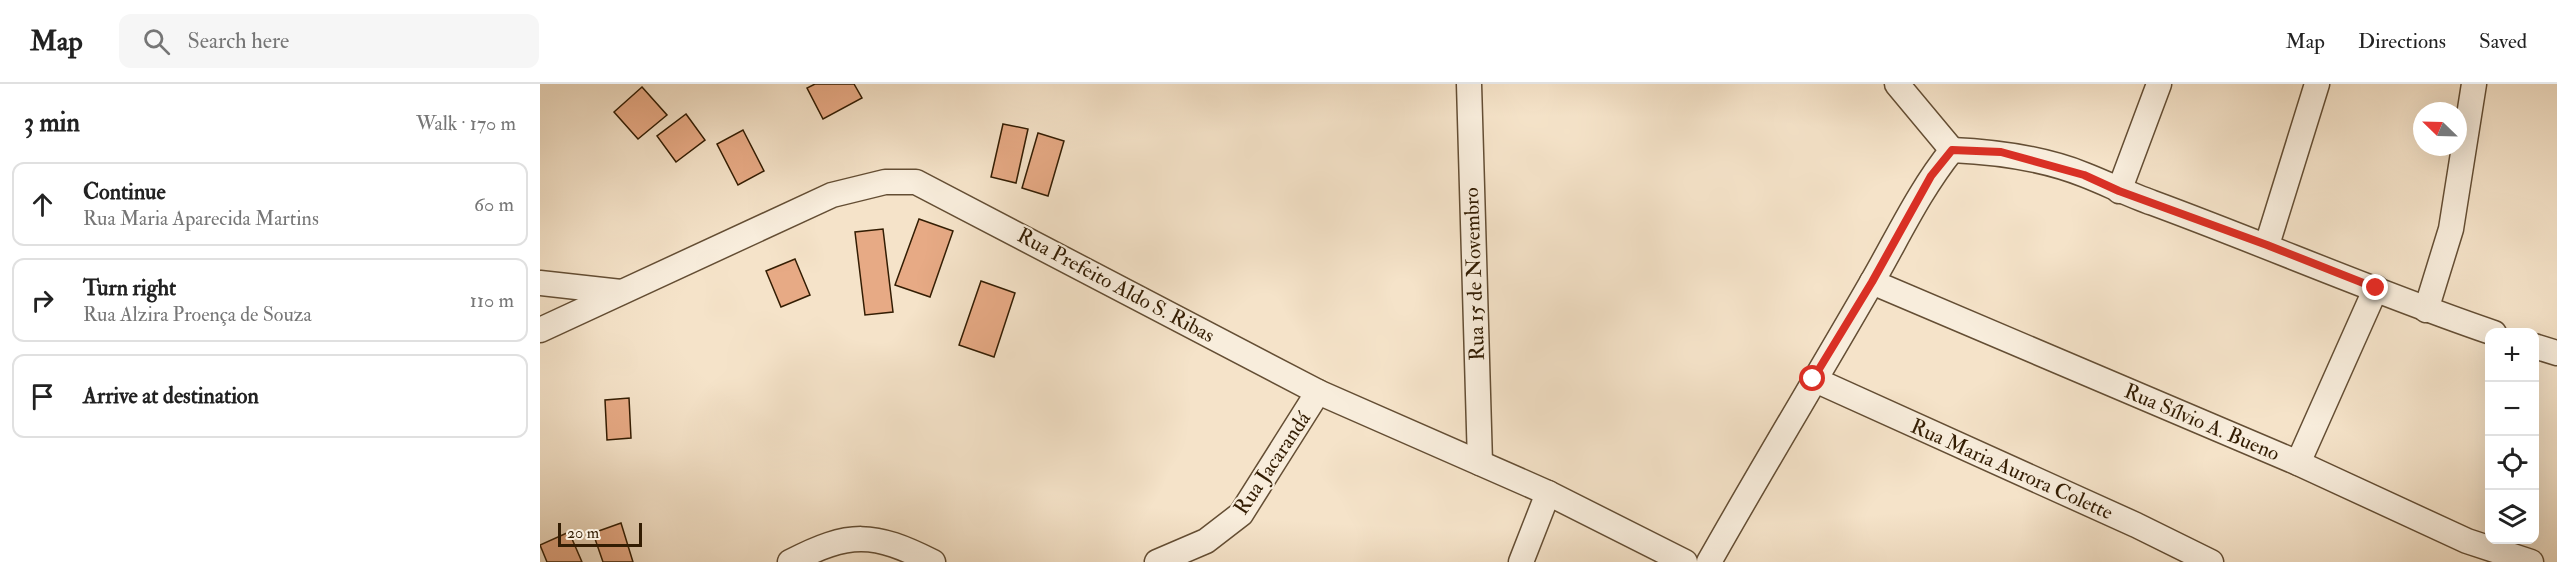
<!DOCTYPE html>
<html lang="en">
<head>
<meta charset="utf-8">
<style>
	body { margin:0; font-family:"IM FELL Double Pica",serif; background:#f6f6f6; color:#222 }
	.controls { position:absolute; right:18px; bottom:18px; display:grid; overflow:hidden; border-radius:12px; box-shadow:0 6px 24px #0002 }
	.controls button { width:54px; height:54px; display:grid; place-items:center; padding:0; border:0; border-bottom:2px solid #e0e0e0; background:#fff; color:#222; font:30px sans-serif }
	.compass { position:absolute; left:1873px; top:18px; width:54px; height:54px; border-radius:50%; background:#fff; box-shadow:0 6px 24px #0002; rotate:293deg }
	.scale { position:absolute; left:18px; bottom:15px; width:84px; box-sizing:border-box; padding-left:6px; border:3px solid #331d03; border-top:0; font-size:16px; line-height:21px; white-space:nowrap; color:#331d03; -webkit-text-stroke:4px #f8eddc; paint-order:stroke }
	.stop { position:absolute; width:18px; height:18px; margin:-14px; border:4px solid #d93025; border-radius:50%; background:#fff }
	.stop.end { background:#d93025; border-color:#fff; box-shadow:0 2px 6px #0008 }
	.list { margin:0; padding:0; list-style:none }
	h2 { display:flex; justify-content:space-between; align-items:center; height:78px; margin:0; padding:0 24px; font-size:26px }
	h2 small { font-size:20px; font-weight:400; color:#767676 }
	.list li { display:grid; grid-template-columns:39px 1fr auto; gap:18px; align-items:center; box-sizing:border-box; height:84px; margin:0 12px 12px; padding:0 12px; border:2px solid #e0e0e0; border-radius:12px }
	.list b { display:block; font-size:22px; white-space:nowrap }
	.list p { margin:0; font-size:20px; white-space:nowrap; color:#767676 }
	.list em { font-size:20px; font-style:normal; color:#767676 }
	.icon { flex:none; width:33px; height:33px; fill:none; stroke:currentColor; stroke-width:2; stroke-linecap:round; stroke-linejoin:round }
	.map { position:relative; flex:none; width:2017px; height:478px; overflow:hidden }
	header { display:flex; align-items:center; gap:36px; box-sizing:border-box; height:84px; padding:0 30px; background:#fff; border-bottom:2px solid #e0e0e0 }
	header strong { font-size:28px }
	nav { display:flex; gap:33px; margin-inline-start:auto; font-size:21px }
	.search { width:420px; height:54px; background:#f6f6f6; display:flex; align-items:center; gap:15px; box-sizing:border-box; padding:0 21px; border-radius:12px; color:#767676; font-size:22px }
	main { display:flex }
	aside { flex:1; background:#fff }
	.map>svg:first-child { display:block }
</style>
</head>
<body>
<header>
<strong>Map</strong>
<div class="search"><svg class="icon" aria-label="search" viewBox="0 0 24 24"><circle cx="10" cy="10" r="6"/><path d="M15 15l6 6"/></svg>Search here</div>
<nav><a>Map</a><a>Directions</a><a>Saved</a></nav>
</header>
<main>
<aside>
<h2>3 min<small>Walk · 170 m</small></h2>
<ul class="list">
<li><svg class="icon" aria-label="ahead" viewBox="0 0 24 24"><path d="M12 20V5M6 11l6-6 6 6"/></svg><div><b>Continue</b><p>Rua Maria Aparecida Martins</p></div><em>60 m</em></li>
<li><svg class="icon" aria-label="right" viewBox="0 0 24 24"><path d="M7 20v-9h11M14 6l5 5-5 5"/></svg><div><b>Turn right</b><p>Rua Alzira Proença de Souza</p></div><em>110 m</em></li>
<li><svg class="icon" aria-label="arrive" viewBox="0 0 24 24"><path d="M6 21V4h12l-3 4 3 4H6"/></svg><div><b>Arrive at destination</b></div></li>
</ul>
</aside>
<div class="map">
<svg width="2017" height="478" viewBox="0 0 2017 478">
	<rect width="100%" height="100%" fill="#f5e3c9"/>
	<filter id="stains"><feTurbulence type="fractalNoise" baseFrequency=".00333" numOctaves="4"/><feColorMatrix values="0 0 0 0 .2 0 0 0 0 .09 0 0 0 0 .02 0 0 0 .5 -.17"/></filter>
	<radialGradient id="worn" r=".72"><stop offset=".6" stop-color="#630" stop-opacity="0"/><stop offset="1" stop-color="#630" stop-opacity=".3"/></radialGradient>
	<g fill="#e7aa85" stroke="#331d03" stroke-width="1.5">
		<polygon points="275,0 314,0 322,14 283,35 267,4"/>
		<polygon points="102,3 127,31 98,55 74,28"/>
		<polygon points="146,30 165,56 136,78 117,52"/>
		<polygon points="463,40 488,45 476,99 451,93"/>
		<polygon points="203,46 224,87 198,101 177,60"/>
		<polygon points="498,49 524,57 508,112 482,104"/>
		<polygon points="379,135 413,147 390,213 355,201"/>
		<polygon points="343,145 353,228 325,231 315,148"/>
		<polygon points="255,175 270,211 241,223 226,187"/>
		<polygon points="441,197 475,209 454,273 419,261"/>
		<polygon points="89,314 91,354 67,356 65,316"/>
		<polygon points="81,439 93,478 63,478 53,449"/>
		<polygon points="29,448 42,478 7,478 0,461"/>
	</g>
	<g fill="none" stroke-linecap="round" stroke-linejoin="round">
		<g stroke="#644e34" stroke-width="27">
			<g id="minor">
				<polyline points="929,0 940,379"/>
				<polyline points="1357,0 1412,66"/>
				<path d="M1412,66C1457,68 1503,74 1545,91C1568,100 1590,111 1613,119C1727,161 1839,210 1954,249"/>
				<polyline points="1579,107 1619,0"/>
				<polyline points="1727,161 1777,0"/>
				<polyline points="1332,198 1758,379 1927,457 1991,478"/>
				<polyline points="0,199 81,208"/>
				<polyline points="1886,226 1911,145 1934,0"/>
				<polyline points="0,246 292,111 345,98 376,98 778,308 1008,409 1145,478"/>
				<polyline points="1994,262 2017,269"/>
				<polyline points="1273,295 1596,441 1671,478"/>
				<polyline points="1758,379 1836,204"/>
				<path d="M250,478C310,447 333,448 393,478"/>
				<polyline points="617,478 666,457 701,430 778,308"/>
				<polyline points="981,478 1008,409"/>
				<path d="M1169,478C1222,384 1278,292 1332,198C1358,153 1379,107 1412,66"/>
			</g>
		</g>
		<use href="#minor" stroke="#f8eddc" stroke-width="24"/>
	</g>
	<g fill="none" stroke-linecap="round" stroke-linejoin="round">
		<polyline stroke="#d93025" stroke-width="8" points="1273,295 1332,198 1391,92 1412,66 1461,68 1544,91 1579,107 1727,161 1836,204"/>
	</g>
	<g text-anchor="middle" stroke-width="4.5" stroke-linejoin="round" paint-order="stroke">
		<g font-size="21" fill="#331d03" stroke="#f8eddc">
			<text transform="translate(934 190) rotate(-92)" y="7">Rua 15 de Novembro</text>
			<text transform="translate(576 201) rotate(28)" y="7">Rua Prefeito Aldo S. Ribas</text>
			<text transform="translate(1662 338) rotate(23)" y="7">Rua Sílvio A. Bueno</text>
			<text transform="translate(732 379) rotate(-56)" y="7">Rua Jacarandá</text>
			<text transform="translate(1472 385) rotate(24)" y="7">Rua Maria Aurora Colette</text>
		</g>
	</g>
	<rect width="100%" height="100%" filter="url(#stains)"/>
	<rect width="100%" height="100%" fill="url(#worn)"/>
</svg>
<div class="controls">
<button>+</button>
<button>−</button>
<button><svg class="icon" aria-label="locate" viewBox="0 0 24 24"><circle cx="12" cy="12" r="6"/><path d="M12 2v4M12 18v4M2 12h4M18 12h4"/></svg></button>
<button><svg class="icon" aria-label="layers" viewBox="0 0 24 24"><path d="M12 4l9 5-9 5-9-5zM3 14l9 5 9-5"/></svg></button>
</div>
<svg class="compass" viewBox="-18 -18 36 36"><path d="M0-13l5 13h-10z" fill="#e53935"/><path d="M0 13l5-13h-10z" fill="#767676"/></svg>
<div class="scale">20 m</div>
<div class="stop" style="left:1273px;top:295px"></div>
<div class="stop end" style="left:1836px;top:204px"></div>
</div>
</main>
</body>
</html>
